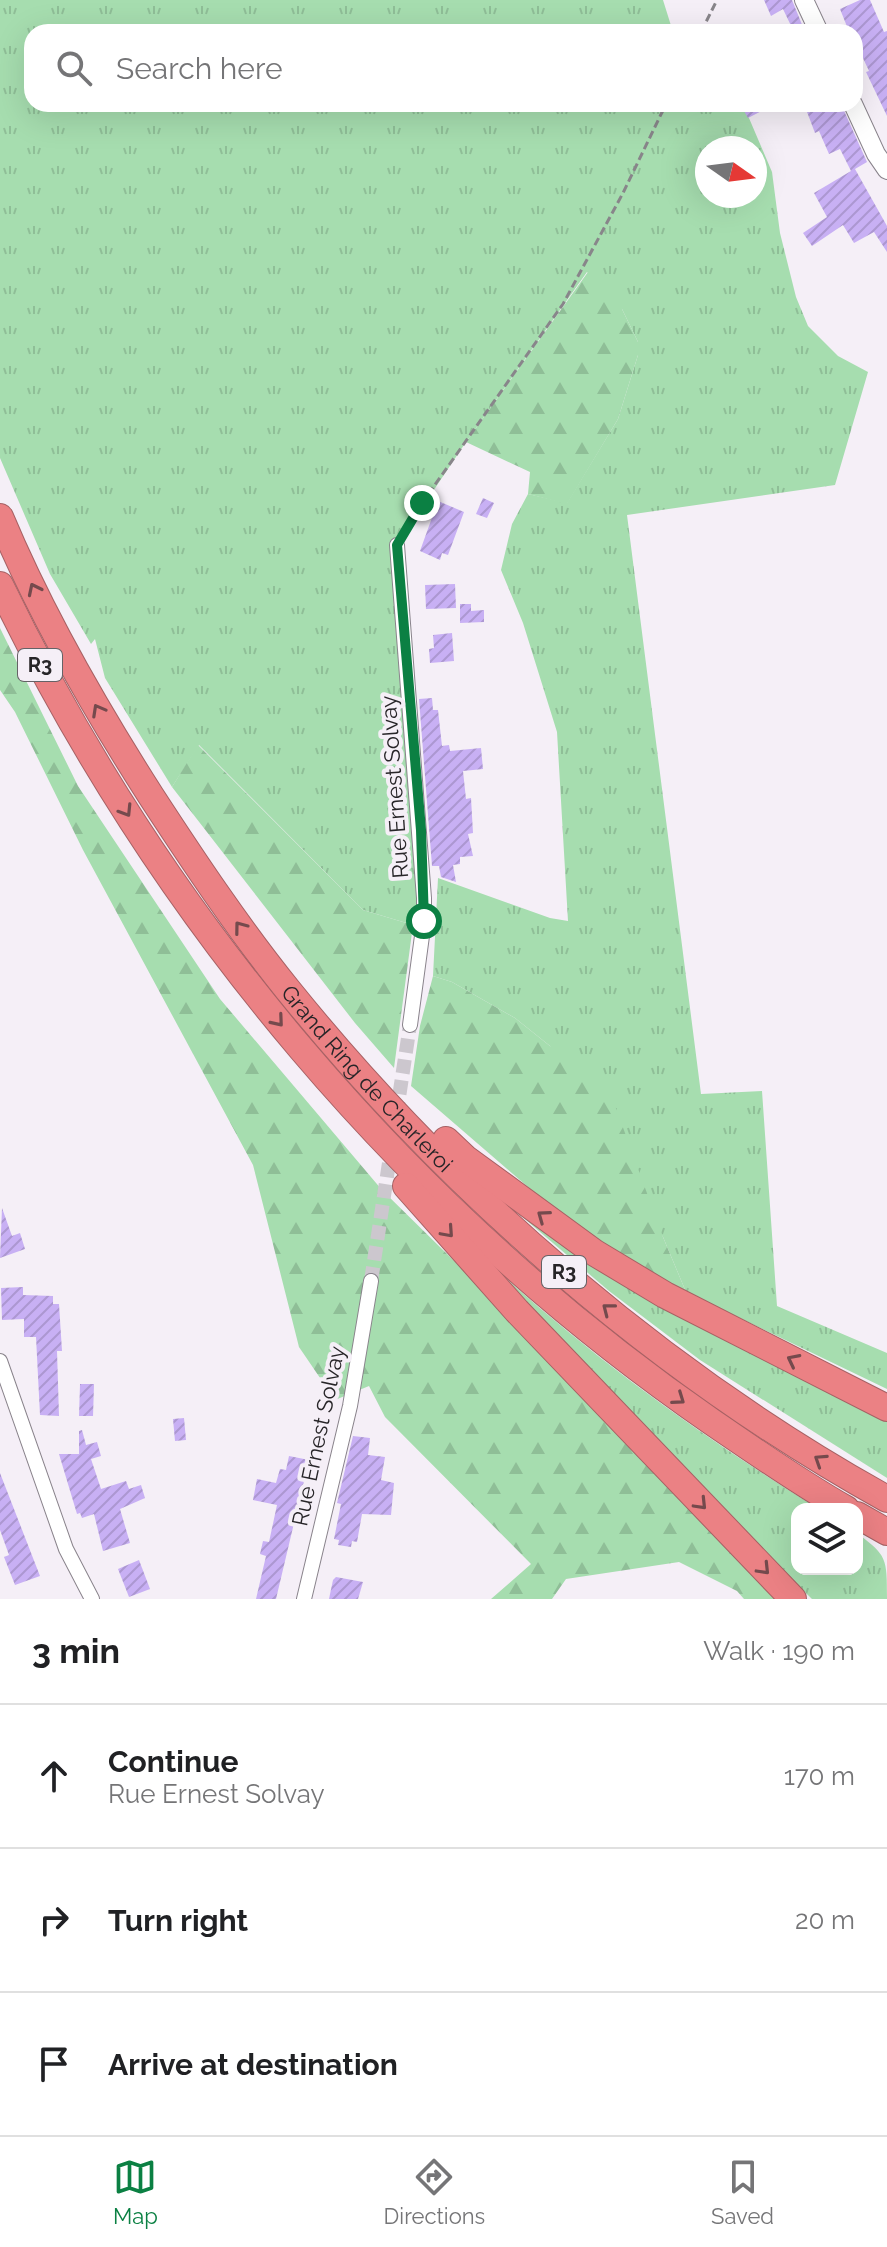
<!DOCTYPE html>
<html lang="en">
<head>
<meta charset="utf-8">
<style>
	body { margin:0; font-family:Raleway,sans-serif; background:#f2f2f2; color:#202124 }
	.controls { position:absolute; right:24px; bottom:24px; display:grid; overflow:hidden; border-radius:16px; box-shadow:0 8px 32px #0002 }
	.controls button { width:72px; height:72px; display:grid; place-items:center; padding:0; border:0; border-bottom:2px solid #e0e0e0; background:#fff; color:#202124; font:40px sans-serif }
	.compass { position:absolute; left:695px; top:136px; width:72px; height:72px; border-radius:50%; background:#fff; box-shadow:0 8px 32px #0002; rotate:104deg }
	.stop { position:absolute; width:24px; height:24px; margin:-18px; border:6px solid #0b8043; border-radius:50%; background:#fff }
	.stop.end { background:#0b8043; border-color:#fff; box-shadow:0 2px 8px #0008 }
	.list { margin:0; padding:0; list-style:none }
	h2 { display:flex; justify-content:space-between; align-items:center; height:104px; margin:0; padding:0 32px; font-size:34px }
	h2 small { font-size:26px; font-weight:400; color:#757577 }
	.list li { display:grid; grid-template-columns:52px 1fr auto; gap:24px; align-items:center; box-sizing:border-box; height:144px; padding:0 32px; border-top:2px solid #e0e0e0 }
	.list b { display:block; font-size:30px; white-space:nowrap }
	.list p { margin:0; font-size:26px; white-space:nowrap; color:#757577 }
	.list em { font-size:26px; font-style:normal; color:#757577 }
	.icon { flex:none; width:44px; height:44px; fill:none; stroke:currentColor; stroke-width:2; stroke-linecap:round; stroke-linejoin:round }
	.map { position:relative; flex:none; width:887px; height:1599px; overflow:hidden }
	.search { position:absolute; background:#fff; box-shadow:0 8px 32px #0002; left:24px; right:24px; top:24px; height:88px; display:flex; align-items:center; gap:20px; box-sizing:border-box; padding:0 28px; border-radius:24px; color:#757577; font-size:30px }
	.sheet { height:536px; background:#fff }
	nav { display:flex; justify-content:space-around; align-items:center; box-sizing:border-box; height:112px; border-top:2px solid #e0e0e0; background:#fff; font-size:22px; color:#757577 }
	nav a { display:grid; justify-items:center; gap:4px }
	nav .on { color:#0b8043 }
	.map>svg:first-child { display:block }
</style>
</head>
<body>
<div class="map">
<svg width="887" height="1599" viewBox="0 0 887 1599">
	<defs>
		<pattern id="grass-tufts" width="24" height="20" patternUnits="userSpaceOnUse" patternTransform="scale(2)"><rect width="24" height="20" fill="#a6ddaf"/><path d="M3 7l-1-3M5 7V3M7 7l1-3M15 17l-1-3M17 17v-4M19 17l1-3" fill="none" stroke="#8fbe97"/></pattern>
		<pattern id="forest-firs" width="22" height="20" patternUnits="userSpaceOnUse" patternTransform="scale(2)"><rect width="22" height="20" fill="#a6ddaf"/><path d="M5 1l3.5 6h-7zM16 11l3.5 6h-7z" fill="#8fbe97"/></pattern>
		<pattern id="building-hatch" width="6" height="6" patternUnits="userSpaceOnUse" patternTransform="scale(2)"><rect width="6" height="6" fill="#c8b0f4"/><path d="M-1 1l2-2M0 6l6-6M5 7l2-2" fill="none" stroke="#ac97d1"/></pattern>
	</defs>
	<rect width="100%" height="100%" fill="#f5eff7"/>
	<g fill="url(#grass-tufts)" fill-rule="evenodd">
		<path d="M0,0H663L673,32H32V104H743L772,172L780,233L796,297L808,326L838,356L868,372L835,485L627,515L701,1094L762,1091L777,1306L887,1353V1389L686,1292L663,1237L550,1046L515,1018L452,982L433,976L438,878L550,918L568,921L557,732L523,623L501,570L512,524L528,494L567,503L618,419L638,355V342L622,309L587,272L466,442L397,545L390,542L405,727L424,898L413,925L363,910L199,745L172,787L105,678L95,639L91,644L50,574L0,458ZM707,148H755V196H707Z"/>
		<polygon points="520,1212 887,1418 887,1478 700,1360 609,1291 519,1214"/>
		<path d="M490,1264C591,1357 702,1437 819,1509H797V1569H857V1533C887,1556 887,1557 887,1599H812L738,1527Z"/>
	</g>
	<g fill="url(#forest-firs)">
		<polygon points="588,272 621,296 622,309 638,342 638,355 618,419 567,504 528,494 530,472 466,442"/>
		<polygon points="0,628 78,786 220,999 382,1190 502,1308 777,1599 744,1599 737,1591 679,1562 566,1579 552,1599 491,1599 531,1564 385,1417 369,1386 335,1400 299,1347 253,1165 83,850 15,712 0,690"/>
		<polygon points="198,745 363,910 413,925 394,1068 355,1023 172,787"/>
		<polygon points="433,976 452,982 515,1018 550,1046 606,1081 663,1237 686,1292 571,1224 411,1086 420,1026"/>
	</g>
	<g fill="url(#building-hatch)">
		<polygon points="764,0 792,0 805,32 794,32 783,9 771,16"/>
		<polygon points="860,0 870,0 884,32 887,31 887,116 866,72 869,71 855,41 855,32 848,29 840,9"/>
		<polygon points="740,104 775,104 748,118"/>
		<polygon points="804,104 841,104 867,162 855,169 887,226 887,252 874,232 854,243 843,225 812,246 803,233 827,217 814,193 851,171 840,149 829,154 819,131 815,133"/>
		<polygon points="483,498 494,503 487,518 476,514"/>
		<polygon points="438,501 464,512 448,555 442,553 440,560 420,551"/>
		<polygon points="455,584 456,608 426,609 425,585"/>
		<polygon points="460,604 471,604 471,611 484,610 484,622 460,623"/>
		<polygon points="452,633 454,661 430,663 429,649 434,648 433,635"/>
		<polygon points="432,698 433,710 438,710 442,746 449,745 450,751 481,748 483,769 463,771 466,799 471,798 473,833 468,834 473,856 460,857 460,864 453,865 456,882 441,877 439,866 432,866 419,699"/>
		<polygon points="2,1208 12,1236 20,1233 25,1249 0,1258"/>
		<polygon points="23,1287 23,1295 53,1296 53,1304 59,1304 62,1351 57,1351 59,1416 40,1415 36,1337 24,1337 24,1319 2,1320 1,1288"/>
		<polygon points="80,1384 94,1384 93,1416 79,1416"/>
		<polygon points="184,1418 186,1440 175,1441 173,1419"/>
		<polygon points="82,1430 86,1445 97,1442 101,1456 91,1459 101,1489 126,1481 129,1489 141,1485 145,1498 120,1509 130,1543 103,1551 94,1514 82,1518 80,1513 77,1514 59,1454 79,1454 79,1431"/>
		<polygon points="353,1436 370,1438 368,1455 385,1457 381,1480 394,1483 391,1515 362,1514 357,1542 352,1541 351,1547 338,1545 339,1540 334,1539 341,1504 337,1503"/>
		<polygon points="289,1456 309,1460 276,1599 256,1599 266,1556 260,1554 263,1541 269,1542 277,1505 253,1500 257,1479 276,1483 280,1469 286,1470"/>
		<polygon points="0,1473 40,1576 15,1585 4,1557 9,1555 0,1530"/>
		<polygon points="139,1560 150,1589 129,1597 118,1569"/>
		<polygon points="336,1577 363,1582 358,1599 329,1599 333,1580"/>
	</g>
	<g fill="none" stroke-linecap="round" stroke-linejoin="round">
		<polyline stroke="#ccc7ce" stroke-width="14" stroke-dasharray="14 7" stroke-linecap="butt" points="371,1281 410,1025"/>
		<g stroke="#89838b" stroke-width="16">
			<g id="minor">
				<polyline points="397,545 424,898 424,921 410,1025"/>
				<polyline points="0,1361 66,1549 92,1599"/>
				<polyline points="304,1599 350,1406 371,1281"/>
			</g>
		</g>
		<g stroke="#89838b" stroke-width="20">
			<g id="tertiary">
				<polyline points="804,0 819,32"/>
				<polyline points="853,104 876,154 887,170"/>
			</g>
		</g>
		<g stroke="#a66164" stroke-width="28">
			<g id="motorway">
				<path id="s1" d="M0,517C41,615 94,707 151,796C194,862 238,928 288,990C451,1192 660,1373 887,1499"/>
				<path d="M0,585C160,918 407,1211 712,1422C756,1452 800,1483 846,1509"/>
				<polyline points="446,1140 465,1158 595,1253 665,1295 887,1408"/>
				<polyline points="406,1186 517,1311 793,1599"/>
				<polyline points="857,1515 887,1532"/>
			</g>
		</g>
		<g stroke="#88858a" stroke-width="3" stroke-dasharray="8 4" stroke-linecap="butt">
			<polyline points="701,32 717,0"/>
			<polyline points="403,535 422,503 563,304 623,193 666,104"/>
		</g>
		<use href="#minor" stroke="#fff" stroke-width="14"/>
		<use href="#tertiary" stroke="#fff" stroke-width="18"/>
		<use href="#motorway" stroke="#eb8184" stroke-width="26"/>
	</g>
	<defs><path id="oneway-chevron" d="M-2-3.5L2.5 0L-2 3.5" fill="none" stroke-width="1.6" stroke-linecap="round" stroke-linejoin="round" transform="scale(2)"/></defs>
	<g stroke="#754a4d">
		<use href="#oneway-chevron" transform="translate(34 589) rotate(-116)"/>
		<use href="#oneway-chevron" transform="translate(98 710) rotate(-119)"/>
		<use href="#oneway-chevron" transform="translate(126 811) rotate(58)"/>
		<use href="#oneway-chevron" transform="translate(240 927) rotate(-127)"/>
		<use href="#oneway-chevron" transform="translate(278 1021) rotate(50)"/>
		<use href="#oneway-chevron" transform="translate(543 1216) rotate(-144)"/>
		<use href="#oneway-chevron" transform="translate(448 1232) rotate(48)"/>
		<use href="#oneway-chevron" transform="translate(608 1309) rotate(-142)"/>
		<use href="#oneway-chevron" transform="translate(793 1360) rotate(-153)"/>
		<use href="#oneway-chevron" transform="translate(679 1399) rotate(35)"/>
		<use href="#oneway-chevron" transform="translate(820 1460) rotate(-147)"/>
		<use href="#oneway-chevron" transform="translate(701 1504) rotate(46)"/>
		<use href="#oneway-chevron" transform="translate(764 1569) rotate(46)"/>
	</g>
	<g fill="none" stroke-linecap="round" stroke-linejoin="round">
		<polyline stroke="#0b8043" stroke-width="10" points="422,503 397,545 421,830 424,921"/>
	</g>
	<g text-anchor="middle" stroke-width="8" stroke-linejoin="round" paint-order="stroke">
		<g fill="#f5eff7" stroke="#656266" stroke-width="2">
			<rect x="18" y="649" width="44" height="32" rx="6"/>
			<rect x="542" y="1256" width="44" height="32" rx="6"/>
		</g>
		<g font-size="20" font-weight="bold" fill="#272528">
			<text x="40" y="672">R3</text>
			<text x="564" y="1279">R3</text>
		</g>
		<g font-size="22" fill="#272528" stroke="#f5eff7">
			<text transform="translate(394 787) rotate(-94)" y="8">Rue Ernest Solvay</text>
			<text dy="8" stroke="none"><textPath href="#s1" startOffset="674">Grand Ring de Charleroi</textPath></text>
			<text transform="translate(318 1436) rotate(-78)" y="8">Rue Ernest Solvay</text>
		</g>
	</g>
</svg>
<div class="controls">
<button><svg class="icon" aria-label="layers" viewBox="0 0 24 24"><path d="M12 4l9 5-9 5-9-5zM3 14l9 5 9-5"/></svg></button>
</div>
<svg class="compass" viewBox="-18 -18 36 36"><path d="M0-13l5 13h-10z" fill="#e53935"/><path d="M0 13l5-13h-10z" fill="#757577"/></svg>
<div class="stop" style="left:424px;top:921px"></div>
<div class="stop end" style="left:422px;top:503px"></div>
<div class="search"><svg class="icon" aria-label="search" viewBox="0 0 24 24"><circle cx="10" cy="10" r="6"/><path d="M15 15l6 6"/></svg>Search here</div>
</div>
<section class="sheet">
<h2>3 min<small>Walk · 190 m</small></h2>
<ul class="list">
<li><svg class="icon" aria-label="ahead" viewBox="0 0 24 24"><path d="M12 20V5M6 11l6-6 6 6"/></svg><div><b>Continue</b><p>Rue Ernest Solvay</p></div><em>170 m</em></li>
<li><svg class="icon" aria-label="right" viewBox="0 0 24 24"><path d="M7 20v-9h11M14 6l5 5-5 5"/></svg><div><b>Turn right</b></div><em>20 m</em></li>
<li><svg class="icon" aria-label="arrive" viewBox="0 0 24 24"><path d="M6 21V4h12l-3 4 3 4H6"/></svg><div><b>Arrive at destination</b></div></li>
</ul>
</section>
<nav>
<a class="on"><svg class="icon" aria-label="map" viewBox="0 0 24 24"><path d="M3 6l6-2 6 2 6-2v14l-6 2-6-2-6 2zM9 4v14M15 6v14"/></svg>Map</a>
<a><svg class="icon" aria-label="directions" viewBox="0 0 24 24"><path d="M12 3l9 9-9 9-9-9zM9 14v-3h6M13 9l2 2-2 2"/></svg>Directions</a>
<a><svg class="icon" aria-label="saved" viewBox="0 0 24 24"><path d="M7 4h10v16l-5-4-5 4z"/></svg>Saved</a>
</nav>
</body>
</html>
